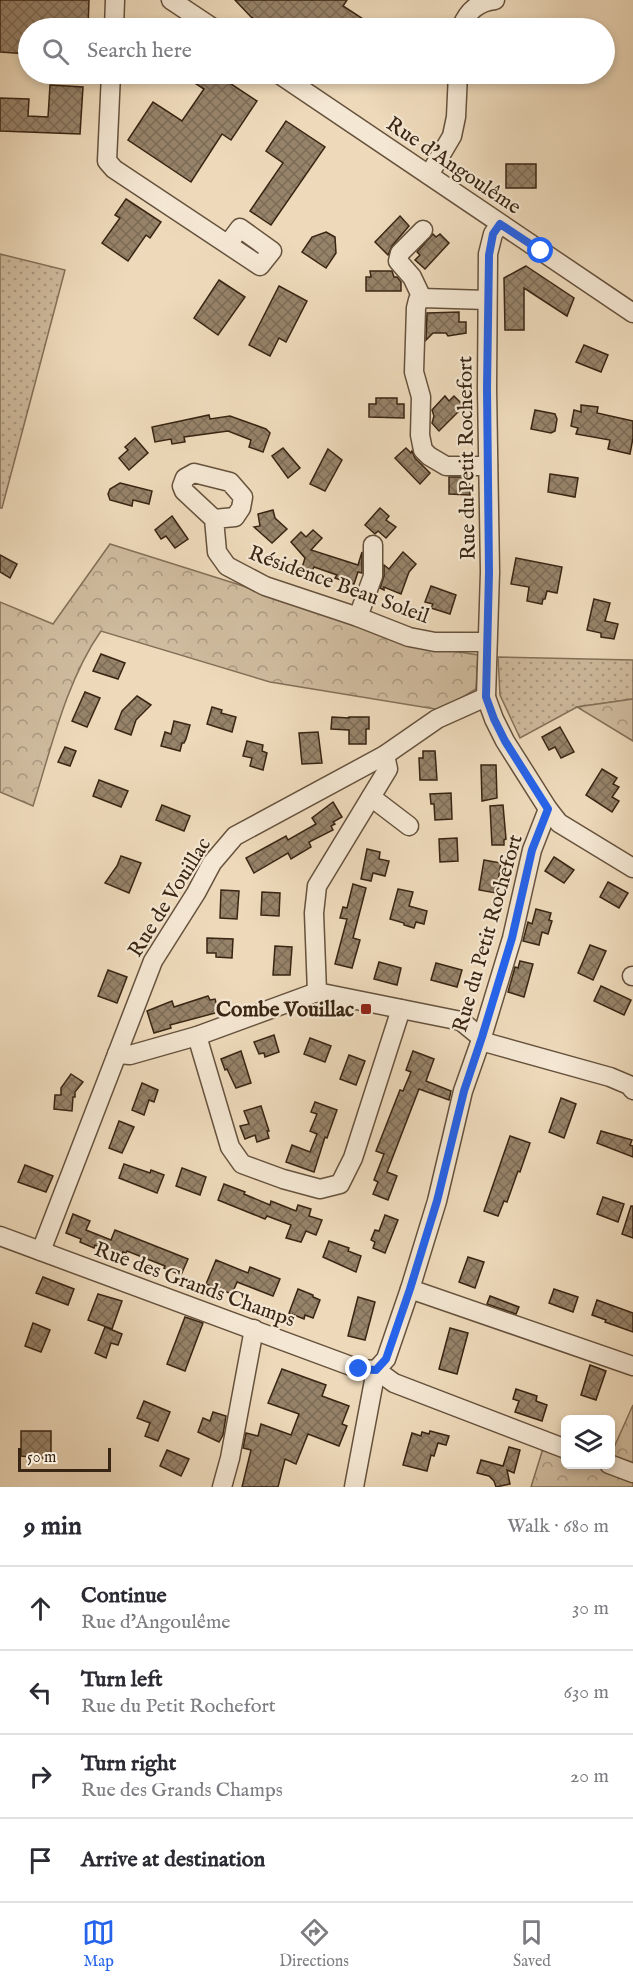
<!DOCTYPE html>
<html lang="en">
<head>
<meta charset="utf-8">
<style>
	body { margin:0; font-family:"IM FELL English",serif; background:#f2f2f3; color:#2b2b33 }
	.controls { position:absolute; right:18px; bottom:18px; display:grid; overflow:hidden; border-radius:9px; box-shadow:0 3px 9px #0003 }
	.controls button { width:54px; height:54px; display:grid; place-items:center; padding:0; border:0; border-bottom:2px solid #e1e1e2; background:#fff; color:#2b2b33; font:30px sans-serif }
	.scale { position:absolute; left:18px; bottom:15px; width:93px; box-sizing:border-box; padding-left:6px; border:3px solid #392513; border-top:0; font-size:16px; line-height:21px; white-space:nowrap; color:#392513; -webkit-text-stroke:4px #f4e7d3; paint-order:stroke }
	.stop { position:absolute; width:18px; height:18px; margin:-14px; border:4px solid #2563eb; border-radius:50%; background:#fff }
	.stop.end { background:#2563eb; border-color:#fff; box-shadow:0 2px 6px #0008 }
	.list { margin:0; padding:0; list-style:none }
	h2 { display:flex; justify-content:space-between; align-items:center; height:78px; margin:0; padding:0 24px; font-size:26px }
	h2 small { font-size:20px; font-weight:400; color:#7c7c81 }
	.list li { display:grid; grid-template-columns:39px 1fr auto; gap:18px; align-items:center; box-sizing:border-box; height:84px; padding:0 24px; border-top:2px solid #e1e1e2 }
	.list b { display:block; font-size:22px; white-space:nowrap }
	.list p { margin:0; font-size:20px; white-space:nowrap; color:#7c7c81 }
	.list em { font-size:20px; font-style:normal; color:#7c7c81 }
	.icon { flex:none; width:33px; height:33px; fill:none; stroke:currentColor; stroke-width:2; stroke-linecap:round; stroke-linejoin:round }
	.map { position:relative; flex:none; width:633px; height:1487px; overflow:hidden }
	.search { position:absolute; background:#fff; box-shadow:0 3px 9px #0003; left:18px; right:18px; top:18px; height:66px; display:flex; align-items:center; gap:15px; box-sizing:border-box; padding:0 21px; border-radius:33px; color:#7c7c81; font-size:22px }
	.sheet { height:414px; background:#fff }
	nav { display:flex; justify-content:space-around; align-items:center; box-sizing:border-box; height:84px; border-top:2px solid #e1e1e2; background:#fff; font-size:16px; color:#7c7c81 }
	nav a { display:grid; justify-items:center; gap:3px }
	nav .on { color:#2563eb }
	.map>svg:first-child { display:block }
</style>
</head>
<body>
<div class="map">
<svg width="633" height="1487" viewBox="0 0 633 1487">
	<defs>
		<pattern id="green-dots" width="8" height="8" patternUnits="userSpaceOnUse" patternTransform="scale(1.5)"><rect width="8" height="8" fill="#cfbb9e"/><path d="M2 2h.1M6 6h.1" fill="none" stroke="#a99880" stroke-width="1.8" stroke-linecap="round"/></pattern>
		<pattern id="forest-crowns" width="20" height="18" patternUnits="userSpaceOnUse" patternTransform="scale(1.5)"><rect width="20" height="18" fill="#cfbb9e"/><path d="M2 6a3 3 0 1 1 6 0M12 15a3 3 0 1 1 6 0" fill="none" stroke="#a99880"/></pattern>
		<pattern id="building-cross-hatch" width="8" height="8" patternUnits="userSpaceOnUse" patternTransform="scale(1.5)"><rect width="8" height="8" fill="#97836a"/><path d="M0 0l8 8M0 8l8-8" fill="none" stroke="#7c6b56"/></pattern>
	</defs>
	<rect width="100%" height="100%" fill="#eedabb"/>
	<filter id="stains"><feTurbulence type="fractalNoise" baseFrequency=".00333" numOctaves="4"/><feColorMatrix values="0 0 0 0 .2 0 0 0 0 .09 0 0 0 0 .02 0 0 0 .5 -.17"/></filter>
	<radialGradient id="worn" r=".72"><stop offset=".6" stop-color="#630" stop-opacity="0"/><stop offset="1" stop-color="#630" stop-opacity=".3"/></radialGradient>
	<g fill="url(#green-dots)" stroke="#847058" stroke-width="1.5">
		<polygon points="0,254 65,270 2,508 0,508"/>
		<polygon points="498,657 633,660 633,699 577,707 520,738 500,695"/>
	</g>
	<g fill="url(#forest-crowns)" stroke="#847058" stroke-width="1.5">
		<path d="M110,544L240,585L367,630L415,645L478,655L476,689L441,710L270,682L101,631C66,681 51,749 33,806L0,792V602L53,624Z"/>
		<polygon points="633,699 633,741 577,707"/>
		<polygon points="633,1405 633,1487 531,1487 545,1442 565,1449 566,1464 610,1464 611,1454"/>
	</g>
	<g fill="url(#building-cross-hatch)" stroke="#392513" stroke-width="1.5">
		<polygon points="0,0 89,0 88,28 28,28 28,54 0,52"/>
		<polygon points="235,0 347,0 343,6 377,28 284,28 269,27 251,17"/>
		<polygon points="181,74 216,74 257,101 231,140 222,134 191,182 128,140 153,102 182,121 204,89"/>
		<polygon points="50,85 83,87 80,134 0,131 0,98 29,99 28,116 48,117"/>
		<polygon points="286,121 325,147 271,225 250,211 283,163 266,151"/>
		<rect x="506" y="164" width="30" height="24"/>
		<polygon points="126,199 161,222 150,238 146,235 128,261 102,243 120,218 115,215"/>
		<polygon points="400,216 409,226 392,246 388,255 375,242"/>
		<polygon points="326,232 335,237 336,253 326,268 302,252 312,237"/>
		<polygon points="433,234 436,237 440,234 449,243 425,269 415,260 420,255 417,252"/>
		<polygon points="526,266 574,298 567,316 524,288 524,330 505,330 504,278"/>
		<polygon points="370,271 392,271 394,277 397,277 401,282 401,291 366,291 366,277 371,277"/>
		<polygon points="219,280 245,297 218,335 194,318"/>
		<polygon points="279,286 307,301 286,342 279,338 270,356 249,345"/>
		<polygon points="459,312 459,322 466,322 466,333 448,336 446,333 433,333 426,340 427,313"/>
		<polygon points="584,345 608,355 601,372 576,362"/>
		<polygon points="445,396 449,401 454,396 464,406 439,431 432,423 434,416 432,410"/>
		<polygon points="376,398 397,398 397,404 404,404 404,418 369,417 369,404 376,404"/>
		<polygon points="581,405 598,407 597,413 633,421 633,438 630,454 608,449 610,440 576,434 578,428 571,426 574,410 581,412"/>
		<polygon points="535,410 555,414 557,419 555,431 551,433 531,429"/>
		<polygon points="209,415 210,419 230,416 266,429 270,433 263,452 249,447 251,440 228,431 184,437 185,442 172,444 171,439 155,442 152,427"/>
		<polygon points="135,438 148,453 129,470 119,458 128,450 125,447"/>
		<polygon points="283,448 300,468 288,478 272,456"/>
		<polygon points="406,448 411,453 412,451 415,458 430,473 420,484 395,458"/>
		<polygon points="328,449 342,460 325,491 310,484"/>
		<polygon points="550,474 578,478 575,497 548,492"/>
		<polygon points="449,477 463,477 463,484 470,484 470,495 449,494"/>
		<polygon points="120,483 152,491 149,504 133,500 132,506 110,500 108,494 110,489"/>
		<polygon points="380,508 389,516 386,520 396,527 386,538 378,531 375,534 365,525"/>
		<polygon points="273,510 275,518 287,529 272,543 254,527 260,526 258,514"/>
		<polygon points="172,516 188,539 175,548 166,536 161,539 155,530"/>
		<polygon points="313,530 322,538 311,550 358,565 362,552 362,573 358,572 354,584 335,578 337,575 314,567 312,571 302,568 305,558 291,542 301,532 306,537"/>
		<polygon points="403,552 416,564 409,572 401,594 384,587 384,590 380,588 384,576 384,565 389,569"/>
		<polygon points="0,555 17,564 10,578 0,572"/>
		<polygon points="516,558 562,567 557,593 547,591 545,599 543,599 542,604 527,601 529,587 511,584"/>
		<polygon points="431,586 456,595 450,614 431,608 433,604 425,602"/>
		<polygon points="594,599 610,603 605,621 618,624 614,639 601,637 601,633 587,630"/>
		<polygon points="101,654 125,663 118,679 93,671"/>
		<polygon points="85,692 100,698 87,727 72,721"/>
		<polygon points="137,696 151,705 136,720 131,735 115,729 122,711"/>
		<polygon points="212,707 222,710 221,713 236,717 232,732 207,724"/>
		<polygon points="332,717 349,718 349,717 369,717 369,729 366,729 366,744 349,744 349,730 331,729"/>
		<polygon points="174,721 190,725 186,739 184,743 182,743 180,751 161,746 165,732 171,734"/>
		<polygon points="560,727 574,752 561,758 555,747 549,750 542,737"/>
		<polygon points="318,732 322,763 302,764 299,733"/>
		<polygon points="247,741 263,745 262,751 267,753 263,770 250,766 252,758 243,756"/>
		<polygon points="65,747 76,751 70,766 58,762"/>
		<polygon points="423,751 435,751 437,780 420,780 419,758 423,758"/>
		<polygon points="481,765 496,765 497,798 482,801"/>
		<polygon points="602,769 617,778 613,784 619,787 612,797 619,801 612,812 586,795"/>
		<polygon points="99,780 128,791 121,807 93,796"/>
		<polygon points="451,793 452,819 435,820 434,804 431,804 430,794"/>
		<polygon points="333,802 342,817 333,822 335,824 331,826 333,830 309,842 311,847 291,859 288,853 254,873 246,858 286,836 288,840 316,824 312,818"/>
		<polygon points="162,805 190,816 184,831 156,820"/>
		<polygon points="503,805 506,839 504,840 504,845 492,845 490,806"/>
		<polygon points="457,838 458,861 440,862 439,839"/>
		<polygon points="367,849 380,852 379,859 389,861 385,876 373,873 371,881 361,879"/>
		<polygon points="121,856 141,863 129,893 105,883 117,866"/>
		<polygon points="554,857 574,870 564,883 545,871"/>
		<polygon points="484,860 501,863 496,893 479,890"/>
		<polygon points="608,882 628,893 619,908 600,897"/>
		<polygon points="353,884 366,888 353,938 360,940 352,968 335,964 347,919 340,918 343,907 347,908"/>
		<polygon points="398,889 413,892 409,906 427,911 424,924 416,922 414,928 404,925 404,923 390,919"/>
		<polygon points="221,890 239,891 237,919 220,918"/>
		<polygon points="262,892 280,893 279,916 261,915"/>
		<polygon points="536,909 551,913 549,920 552,921 548,934 542,932 539,945 523,941 528,922 532,924"/>
		<polygon points="207,938 233,939 232,958 216,957 216,953 207,953"/>
		<polygon points="590,945 606,951 593,980 578,973"/>
		<polygon points="275,946 292,947 290,975 273,975"/>
		<polygon points="520,961 533,964 524,997 508,992 515,967 518,968"/>
		<polygon points="379,962 401,968 397,985 374,979"/>
		<polygon points="436,963 462,970 457,987 431,980"/>
		<polygon points="108,970 127,977 117,1003 98,996"/>
		<polygon points="601,986 631,1000 624,1015 594,1001"/>
		<polygon points="208,996 210,1000 215,999 219,1012 170,1025 171,1028 154,1033 147,1011 172,1001 174,1007"/>
		<polygon points="274,1035 279,1052 265,1057 264,1053 259,1054 254,1042"/>
		<polygon points="310,1038 331,1046 325,1062 304,1054"/>
		<polygon points="241,1051 251,1083 236,1088 227,1069 225,1070 221,1059"/>
		<polygon points="413,1051 434,1059 426,1081 451,1091 449,1100 419,1089 387,1172 397,1176 388,1200 373,1194 378,1182 374,1180 384,1154 376,1151 400,1090 403,1091 411,1072 406,1070"/>
		<polygon points="349,1055 365,1061 356,1085 340,1079"/>
		<polygon points="71,1074 83,1082 75,1092 75,1097 73,1097 72,1111 54,1109 55,1095 61,1095 61,1088"/>
		<polygon points="142,1083 158,1090 154,1102 149,1100 144,1115 132,1110"/>
		<polygon points="561,1098 576,1104 564,1138 549,1132"/>
		<polygon points="315,1102 337,1110 327,1138 325,1137 314,1172 286,1162 292,1145 310,1152 317,1134 310,1131 317,1114 311,1112"/>
		<polygon points="261,1106 269,1131 267,1131 269,1138 257,1142 255,1135 245,1139 240,1126 249,1124 244,1111"/>
		<polygon points="119,1121 134,1127 122,1153 109,1148"/>
		<polygon points="601,1131 632,1140 630,1145 633,1146 633,1157 597,1143"/>
		<polygon points="510,1136 530,1143 520,1172 518,1171 507,1202 504,1201 498,1216 484,1211"/>
		<polygon points="124,1164 150,1173 151,1170 164,1175 157,1193 119,1178"/>
		<polygon points="25,1165 53,1176 46,1192 18,1182"/>
		<polygon points="182,1168 206,1177 200,1195 176,1186"/>
		<polygon points="224,1184 245,1192 244,1194 270,1205 271,1201 296,1211 298,1205 311,1209 309,1216 322,1220 316,1235 306,1231 301,1242 286,1238 291,1225 267,1216 265,1219 218,1200"/>
		<polygon points="603,1197 624,1204 618,1222 597,1214"/>
		<polygon points="631,1206 633,1206 633,1238 622,1234"/>
		<polygon points="73,1214 90,1221 86,1230 111,1240 115,1230 188,1259 181,1275 164,1268 165,1266 127,1251 126,1253 123,1252 121,1256 95,1245 94,1248 80,1242 81,1239 66,1233"/>
		<polygon points="385,1215 398,1220 385,1253 373,1248 375,1242 371,1240 375,1230 379,1231"/>
		<polygon points="329,1241 349,1248 348,1251 361,1256 356,1272 323,1257"/>
		<polygon points="468,1257 484,1262 475,1288 459,1282"/>
		<polygon points="216,1260 248,1273 250,1267 280,1279 273,1296 237,1282 232,1294 206,1284"/>
		<polygon points="43,1277 74,1289 68,1305 36,1293"/>
		<polygon points="298,1289 313,1295 313,1297 320,1300 313,1318 305,1315 304,1319 289,1313"/>
		<polygon points="554,1289 578,1297 573,1312 549,1303"/>
		<polygon points="98,1294 122,1301 112,1329 88,1320"/>
		<polygon points="490,1296 519,1307 516,1314 487,1304"/>
		<polygon points="358,1297 375,1302 365,1340 348,1336"/>
		<polygon points="597,1300 633,1313 633,1332 605,1322 606,1320 592,1315"/>
		<polygon points="185,1317 203,1323 185,1371 167,1364"/>
		<polygon points="33,1323 50,1330 41,1352 25,1346"/>
		<polygon points="105,1327 122,1334 118,1345 111,1343 106,1358 95,1353"/>
		<polygon points="450,1328 468,1333 457,1374 439,1369"/>
		<polygon points="590,1365 606,1371 596,1400 581,1395"/>
		<polygon points="282,1369 326,1385 322,1396 349,1406 342,1424 347,1426 339,1446 308,1434 296,1464 285,1459 278,1487 242,1487 251,1450 243,1448 246,1433 258,1436 261,1424 291,1435 299,1414 268,1403"/>
		<polygon points="516,1389 537,1396 536,1401 547,1405 542,1421 515,1412 519,1401 513,1399"/>
		<polygon points="144,1401 170,1412 158,1441 145,1436 150,1423 137,1418"/>
		<polygon points="213,1412 226,1416 223,1435 219,1442 198,1432 203,1418 210,1421"/>
		<polygon points="21,1431 51,1431 51,1459 21,1456"/>
		<polygon points="430,1431 449,1436 446,1445 438,1443 434,1456 431,1455 427,1471 403,1465 412,1433 421,1436 422,1432 429,1434"/>
		<polygon points="509,1447 520,1450 514,1473 507,1470 510,1484 496,1487 494,1481 489,1476 477,1473 481,1460 503,1466"/>
		<polygon points="167,1450 189,1459 181,1476 160,1466"/>
	</g>
	<g fill="none" stroke-linecap="round" stroke-linejoin="round">
		<g stroke="#66523d" stroke-width="21">
			<g id="minor">
				<polyline points="171,0 213,28"/>
				<polyline points="114,28 115,0"/>
				<path d="M461,28C467,12 477,2 495,0"/>
				<polyline points="111,74 107,161 114,169 260,266 272,251 240,228 228,244"/>
				<polyline points="279,74 633,313"/>
				<polyline points="429,175 452,136 456,117 458,74"/>
				<polyline points="422,298 412,277 398,261 400,253 423,230"/>
				<polyline points="487,300 422,298 418,300 416,308 414,372 421,397 420,435 423,450 429,456 446,466 488,466"/>
				<polyline points="214,519 235,517 241,508 243,497 230,482 194,473 185,478 182,486 184,491 214,519 217,552 227,566 265,586 358,617 409,637 435,642 487,642"/>
				<polyline points="358,617 373,576 373,545"/>
				<polyline points="385,755 388,769 317,886 314,913 317,992 461,1021 488,1043 610,1077 629,1085 633,1090"/>
				<polyline points="371,797 409,826"/>
				<polyline points="548,809 559,823 633,868"/>
				<polyline points="632,976 633,976"/>
				<polyline points="317,992 197,1036 230,1147 242,1164 283,1179 320,1189 340,1184 353,1158 401,1009"/>
				<polyline points="117,1054 130,1055 197,1036"/>
				<polyline points="0,1236 359,1369 376,1370"/>
				<polyline points="41,1251 153,961 196,893 212,863 235,836 385,755 437,719 486,697"/>
				<polyline points="410,1289 633,1366"/>
				<polyline points="376,1370 386,1359 410,1289 437,1201 463,1091 482,1037 512,938 532,850 548,809 505,741 494,719 486,697 490,572 487,388 488,254 493,234 500,224"/>
				<polyline points="376,1370 394,1383 566,1449"/>
				<polyline points="609,1464 633,1473"/>
				<polyline points="222,1487 230,1458 254,1329"/>
				<polyline points="354,1487 376,1370"/>
			</g>
		</g>
		<use href="#minor" stroke="#f4e7d3" stroke-width="18"/>
	</g>
	<g fill="none" stroke-linecap="round" stroke-linejoin="round">
		<polyline stroke="#2563eb" stroke-width="8" points="359,1369 376,1370 386,1359 410,1289 437,1201 464,1091 482,1037 512,938 532,850 548,809 505,741 494,719 486,697 489,572 487,388 489,255 493,234 500,224 541,251"/>
	</g>
	<rect fill="#8f2418" stroke="#f4e7d3" stroke-width="2" x="360" y="1003" width="12" height="12" rx="3"/>
	<g text-anchor="middle" stroke-width="4.5" stroke-linejoin="round" paint-order="stroke">
		<g font-size="21" fill="#392513" stroke="#f4e7d3">
			<text transform="translate(454 165) rotate(34)" y="7">Rue d'Angoulême</text>
			<text transform="translate(466 458) rotate(-91)" y="7">Rue du Petit Rochefort</text>
			<text transform="translate(339 584) rotate(20)" y="7">Résidence Beau Soleil</text>
			<text transform="translate(169 897) rotate(-58)" y="7">Rue de Vouillac</text>
			<text transform="translate(487 933) rotate(-74)" y="7">Rue du Petit Rochefort</text>
			<text transform="translate(195 1284) rotate(20)" y="7">Rue des Grands Champs</text>
		</g>
		<g font-size="21" font-weight="bold" fill="#392513" stroke="#f4e7d3" text-anchor="end">
			<text x="354" y="1016">Combe Vouillac</text>
		</g>
	</g>
	<rect width="100%" height="100%" filter="url(#stains)"/>
	<rect width="100%" height="100%" fill="url(#worn)"/>
</svg>
<div class="controls">
<button><svg class="icon" aria-label="layers" viewBox="0 0 24 24"><path d="M12 4l9 5-9 5-9-5zM3 14l9 5 9-5"/></svg></button>
</div>
<div class="scale">50 m</div>
<div class="stop" style="left:541px;top:251px"></div>
<div class="stop end" style="left:359px;top:1369px"></div>
<div class="search"><svg class="icon" aria-label="search" viewBox="0 0 24 24"><circle cx="10" cy="10" r="6"/><path d="M15 15l6 6"/></svg>Search here</div>
</div>
<section class="sheet">
<h2>9 min<small>Walk · 680 m</small></h2>
<ul class="list">
<li><svg class="icon" aria-label="ahead" viewBox="0 0 24 24"><path d="M12 20V5M6 11l6-6 6 6"/></svg><div><b>Continue</b><p>Rue d'Angoulême</p></div><em>30 m</em></li>
<li><svg class="icon" aria-label="left" viewBox="0 0 24 24"><path d="M17 20v-9H6M10 6l-5 5 5 5"/></svg><div><b>Turn left</b><p>Rue du Petit Rochefort</p></div><em>630 m</em></li>
<li><svg class="icon" aria-label="right" viewBox="0 0 24 24"><path d="M7 20v-9h11M14 6l5 5-5 5"/></svg><div><b>Turn right</b><p>Rue des Grands Champs</p></div><em>20 m</em></li>
<li><svg class="icon" aria-label="arrive" viewBox="0 0 24 24"><path d="M6 21V4h12l-3 4 3 4H6"/></svg><div><b>Arrive at destination</b></div></li>
</ul>
</section>
<nav>
<a class="on"><svg class="icon" aria-label="map" viewBox="0 0 24 24"><path d="M3 6l6-2 6 2 6-2v14l-6 2-6-2-6 2zM9 4v14M15 6v14"/></svg>Map</a>
<a><svg class="icon" aria-label="directions" viewBox="0 0 24 24"><path d="M12 3l9 9-9 9-9-9zM9 14v-3h6M13 9l2 2-2 2"/></svg>Directions</a>
<a><svg class="icon" aria-label="saved" viewBox="0 0 24 24"><path d="M7 4h10v16l-5-4-5 4z"/></svg>Saved</a>
</nav>
</body>
</html>
